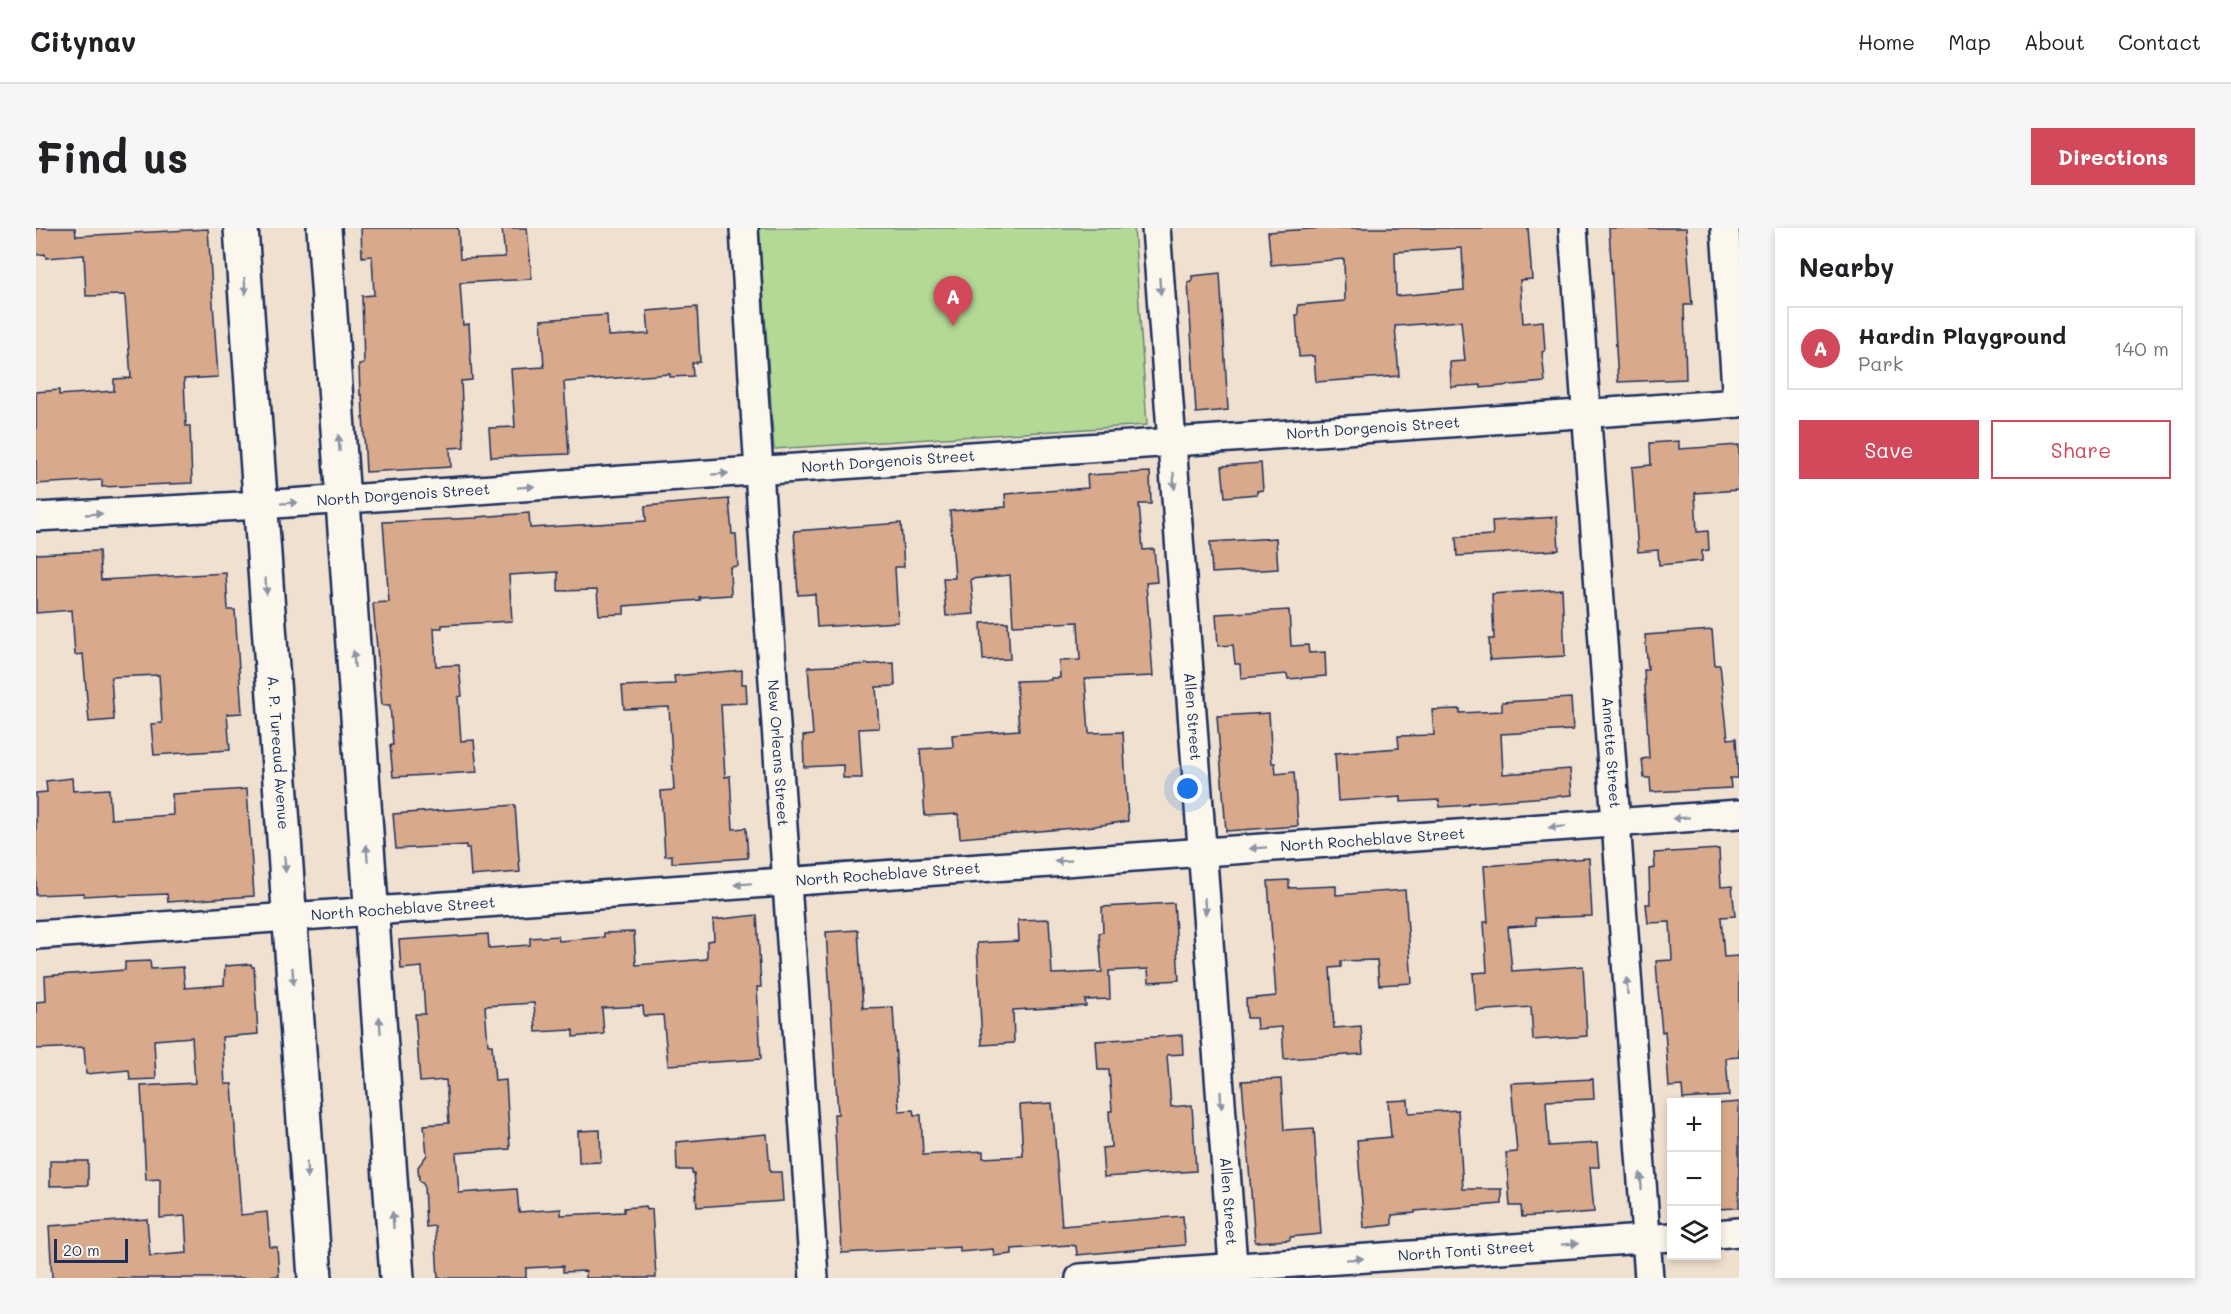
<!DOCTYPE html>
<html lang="en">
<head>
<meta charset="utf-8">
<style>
	body { margin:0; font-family:Mali,sans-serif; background:#f6f6f6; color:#202124 }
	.controls { position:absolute; right:18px; bottom:18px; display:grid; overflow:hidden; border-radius:0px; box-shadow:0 3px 9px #0003 }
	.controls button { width:54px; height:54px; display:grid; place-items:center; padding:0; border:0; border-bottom:2px solid #e0e0e0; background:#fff; color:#202124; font:30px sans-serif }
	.scale { position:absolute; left:18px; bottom:15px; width:74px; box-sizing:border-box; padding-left:6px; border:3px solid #1b2f5e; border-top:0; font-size:16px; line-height:21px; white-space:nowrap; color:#1b2f5e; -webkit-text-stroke:4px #fbf7ec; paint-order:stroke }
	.you { position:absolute; left:1152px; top:561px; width:21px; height:21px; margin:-15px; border:4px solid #fff; border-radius:50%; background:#1a73e8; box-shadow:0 0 0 9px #1a73e833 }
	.badge { display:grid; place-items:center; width:39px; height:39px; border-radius:50%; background:#d1495b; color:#fff; font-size:20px; font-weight:700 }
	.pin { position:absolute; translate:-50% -50px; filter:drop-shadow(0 2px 3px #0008) }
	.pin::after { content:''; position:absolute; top:32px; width:21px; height:18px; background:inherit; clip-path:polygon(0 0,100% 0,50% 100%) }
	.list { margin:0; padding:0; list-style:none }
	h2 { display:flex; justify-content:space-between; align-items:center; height:78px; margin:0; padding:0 24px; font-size:26px }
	h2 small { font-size:20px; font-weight:400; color:#757577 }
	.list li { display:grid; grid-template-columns:39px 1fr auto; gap:18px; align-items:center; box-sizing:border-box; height:84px; margin:0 12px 12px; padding:0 12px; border:2px solid #e0e0e0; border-radius:0px }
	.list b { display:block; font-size:22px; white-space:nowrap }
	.list p { margin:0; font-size:20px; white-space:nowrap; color:#757577 }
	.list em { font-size:20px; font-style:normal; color:#757577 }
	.actions { display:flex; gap:12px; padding:18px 24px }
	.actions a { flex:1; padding:14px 0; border:2px solid #d1495b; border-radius:0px; text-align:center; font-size:21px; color:#d1495b }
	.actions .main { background:#d1495b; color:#fff }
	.icon { flex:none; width:33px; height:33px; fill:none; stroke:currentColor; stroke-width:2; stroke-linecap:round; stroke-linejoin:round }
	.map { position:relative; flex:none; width:1703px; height:1050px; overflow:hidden; border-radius:0px }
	header { display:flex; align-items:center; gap:36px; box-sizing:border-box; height:84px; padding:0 30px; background:#fff; border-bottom:2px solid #e0e0e0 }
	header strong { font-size:28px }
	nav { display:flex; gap:33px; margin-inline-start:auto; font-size:21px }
	.intro { display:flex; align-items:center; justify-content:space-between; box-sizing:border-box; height:144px; padding:0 36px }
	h1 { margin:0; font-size:42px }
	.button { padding:15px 27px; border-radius:0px; background:#d1495b; color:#fff; font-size:21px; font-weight:700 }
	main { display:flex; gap:36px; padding:0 36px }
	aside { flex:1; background:#fff; border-radius:0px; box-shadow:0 3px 9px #0003 }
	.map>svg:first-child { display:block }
</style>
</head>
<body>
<header>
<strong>Citynav</strong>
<nav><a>Home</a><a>Map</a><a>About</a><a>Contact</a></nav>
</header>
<div class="intro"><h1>Find us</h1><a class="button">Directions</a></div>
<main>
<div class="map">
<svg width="1703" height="1050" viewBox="0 0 1703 1050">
	<rect width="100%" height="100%" fill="#f0e0cf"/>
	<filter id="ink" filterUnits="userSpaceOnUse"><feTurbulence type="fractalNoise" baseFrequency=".0167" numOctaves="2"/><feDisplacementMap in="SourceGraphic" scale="12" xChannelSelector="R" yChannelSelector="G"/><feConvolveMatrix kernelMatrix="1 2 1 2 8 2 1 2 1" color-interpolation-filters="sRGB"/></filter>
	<g filter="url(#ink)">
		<polygon fill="#b3d995" stroke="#67847a" stroke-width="1.5" points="723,0 1098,0 1111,197 738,221"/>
		<g fill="#d8a98a" stroke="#1b2f5e" stroke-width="1.5" fill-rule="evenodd">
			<polygon points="0,0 39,0 40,8 172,1 182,149 148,151 150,198 154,198 156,255 66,259 66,252 0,256 0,164 23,162 23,167 78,163 78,151 95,150 89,69 88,67 50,68 48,27 10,30 9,26 0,27"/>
			<polygon points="325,0 422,0 424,31 469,29 466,0 491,0 496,51 424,55 427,97 433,96 436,152 425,153 428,219 414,220 415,239 330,244 326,167 324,167 323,137 328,136 326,68 338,67 336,28 326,29"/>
			<path d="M1288,0H1492L1496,51L1484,52L1487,95L1507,93L1509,123L1506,124L1509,154L1445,160V157L1415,159L1414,134L1429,133L1425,93L1359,98L1363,148L1280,154L1278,128L1263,129L1260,87H1262V77L1309,73L1308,31L1235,37L1232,4ZM1426,20L1428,62L1360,68L1359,24Z"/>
			<polygon points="1573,0 1650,0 1656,77 1648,77 1650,151 1582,154"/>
			<polygon points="1184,45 1192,182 1160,185 1152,54 1156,54 1156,48"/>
			<polygon points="661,79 664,134 656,135 657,148 634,149 634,146 528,154 533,226 455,229 453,200 479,199 475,141 508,139 505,92 571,87 572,108 613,106 611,83"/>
			<polygon points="1643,213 1643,221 1703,217 1703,262 1659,265 1661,304 1672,303 1673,322 1666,323 1666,333 1623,337 1622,322 1602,324 1596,239 1615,237 1614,215"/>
			<polygon points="1225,235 1227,262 1221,263 1221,266 1189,269 1186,238"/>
			<polygon points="1114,244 1115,276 1103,276 1107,322 1118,321 1121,354 1110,355 1117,448 1049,451 1053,505 1087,504 1092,593 1059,598 924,610 922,586 889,588 884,521 917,519 916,507 983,502 980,453 1015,452 1015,450 1024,450 1023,433 1044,432 1042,394 977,397 974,347 935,351 938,386 910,388 907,350 919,350 914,283 970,279 969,266 1052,260 1051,247"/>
			<polygon points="693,271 696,306 700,306 702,338 694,339 695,367 663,369 664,372 588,378 588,386 563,387 561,362 522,363 522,344 473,347 476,393 406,397 406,400 398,400 400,438 423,437 426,468 422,469 425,513 438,512 441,544 357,549 354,517 357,517 354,477 346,477 337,375 353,374 347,294 441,290 441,289 493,285 494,300 610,293 609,278"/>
			<polygon points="1521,289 1523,322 1421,328 1420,309 1457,307 1456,293"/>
			<polygon points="865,295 868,339 859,339 862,394 781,399 779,366 762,367 758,303"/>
			<polygon points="1240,310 1242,341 1176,345 1174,314"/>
			<polygon points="63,323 65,352 190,345 192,382 199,382 206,485 191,486 194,522 118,527 115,496 126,495 123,447 75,449 78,492 53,494 47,426 39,427 36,382 0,385 0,326"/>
			<polygon points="1526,361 1529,428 1454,432 1453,411 1458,411 1456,366"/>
			<polygon points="1253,382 1255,418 1272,417 1273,425 1289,424 1290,448 1252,451 1251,446 1205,450 1204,436 1199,436 1197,417 1182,418 1180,386"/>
			<polygon points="972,394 974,431 947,432 945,395"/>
			<polygon points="1676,402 1679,437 1684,437 1692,511 1700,510 1702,550 1694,550 1695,560 1615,564 1614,550 1608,550 1606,531 1613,530 1608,442 1612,442 1609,407"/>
			<polygon points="858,435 859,458 840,459 843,500 823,501 826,550 807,550 807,537 768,539 767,508 777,507 772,439"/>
			<polygon points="706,442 706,456 710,456 711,475 685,476 689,549 694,548 697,601 710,600 712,630 636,635 636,627 629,628 625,563 638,562 633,479 588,481 586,458 639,456 638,448"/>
			<polygon points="1535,470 1537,502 1465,506 1467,546 1534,541 1536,567 1432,575 1432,577 1404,579 1403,572 1365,574 1365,569 1302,573 1299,525 1363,520 1362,508 1398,507 1396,482 1424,481 1424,485 1466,483 1466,474"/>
			<polygon points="1233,485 1236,535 1239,535 1240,546 1258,544 1262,598 1190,603 1181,488"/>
			<polygon points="36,550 37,563 73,561 75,591 137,587 136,566 211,561 218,668 132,674 131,666 82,668 82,666 48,668 48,665 0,667 0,565 11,564 10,553"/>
			<polygon points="479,577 484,644 435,648 433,620 430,620 430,617 360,621 357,586"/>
			<polygon points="1683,621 1685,659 1696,658 1699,688 1685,689 1688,729 1703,728 1703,829 1690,830 1693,868 1647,871 1646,858 1633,859 1629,803 1626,804 1622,762 1620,733 1636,732 1634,694 1612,695 1610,676 1614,676 1613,641 1619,640 1618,625"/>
			<polygon points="1553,630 1556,688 1499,690 1500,697 1472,699 1476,743 1547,738 1551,808 1497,812 1495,779 1440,783 1437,745 1451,744 1448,694 1452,694 1448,638"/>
			<polygon points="1253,652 1253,660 1300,658 1300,667 1369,662 1376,755 1343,757 1341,732 1305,733 1305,739 1294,740 1298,800 1325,798 1327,826 1248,831 1246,799 1221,801 1220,790 1211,790 1210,771 1240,768 1232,653"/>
			<polygon points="1138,675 1143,752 1113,754 1112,741 1073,743 1074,771 1049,772 1050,778 977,782 978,815 946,817 941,715 983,713 982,692 1013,691 1016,746 1066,744 1063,705 1067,704 1066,679"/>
			<polygon points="721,687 725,759 721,759 725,831 632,837 627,787 608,788 607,778 566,780 568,806 537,809 537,802 500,804 498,775 449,778 452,817 456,817 459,853 470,852 474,921 420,925 423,965 481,961 483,984 525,981 525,987 588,984 588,980 610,978 611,982 616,981 620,1050 550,1050 550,1043 527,1044 527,1038 490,1040 490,1050 402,1050 399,998 390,999 388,957 383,952 382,939 391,927 388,897 413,895 410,852 384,854 379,786 389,786 386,739 365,741 363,712 452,706 453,720 494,717 494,710 522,708 523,713 568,709 568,705 598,704 600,737 671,731 671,713 678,712 677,692"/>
			<polygon points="822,702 827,780 857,779 863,883 877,882 878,887 885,887 887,927 947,923 947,930 987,928 984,877 1016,875 1026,998 1147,988 1149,1017 1041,1027 1040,1018 1033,1017 976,1021 976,1026 958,1028 957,1021 924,1024 924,1019 806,1025 798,886 802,886 790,704"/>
			<polygon points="114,733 115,741 147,739 149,760 188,757 189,738 215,736 216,739 218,739 222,806 186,809 189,856 196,856 205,987 231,984 234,1019 241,1019 243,1048 216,1050 16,1050 13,998 111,991 114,1028 151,1025 149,988 124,990 124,951 110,952 105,858 159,855 156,809 118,812 120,851 94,852 93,842 50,846 48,819 0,821 0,774 10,773 9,748 89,742 89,734"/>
			<polygon points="1146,807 1147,826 1131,827 1135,879 1156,877 1160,943 1068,949 1066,920 1075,919 1073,883 1076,883 1073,842 1062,842 1060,813"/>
			<polygon points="1245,851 1248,902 1278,900 1285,1006 1254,1009 1254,1012 1219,1014 1206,853"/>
			<polygon points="1557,851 1558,871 1510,873 1513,918 1561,915 1563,939 1554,939 1558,984 1486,989 1485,978 1474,978 1470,925 1481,924 1475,855"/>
			<polygon points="1372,872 1373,885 1422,882 1427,961 1466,961 1466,976 1379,983 1379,985 1356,987 1356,997 1328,1000 1321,912 1355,909 1352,873"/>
			<polygon points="1703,874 1703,980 1680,981 1680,876"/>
			<polygon points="564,902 565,934 543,935 542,903"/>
			<polygon points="731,906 734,944 745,944 747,973 661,979 658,945 656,945 656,942 641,942 640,914"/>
			<polygon points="14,933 52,933 52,957 14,958"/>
		</g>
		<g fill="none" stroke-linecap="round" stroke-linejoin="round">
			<g stroke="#1b2f5e" stroke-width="32">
				<g id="minor">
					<path id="s1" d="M708,0C728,350 755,700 778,1050"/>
					<path id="s2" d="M1120,0L1198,1050"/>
					<path id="s3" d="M1537,0L1613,1050"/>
					<polyline points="1689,0 1701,175"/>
					<path id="s4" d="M0,289L224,277L1703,175"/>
					<path id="s5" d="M0,707L1703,586"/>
					<polyline points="1680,1006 1703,1004"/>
					<path id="s6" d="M1044,1050L1636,1009"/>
				</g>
			</g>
			<g stroke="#1b2f5e" stroke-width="38">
				<g id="tertiary">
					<path id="s7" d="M205,0L279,1050"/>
					<polyline points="288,0 361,1050"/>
				</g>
			</g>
			<use href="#minor" stroke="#fbf7ec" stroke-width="27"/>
			<use href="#tertiary" stroke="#fbf7ec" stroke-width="33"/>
		</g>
		<defs><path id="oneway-solid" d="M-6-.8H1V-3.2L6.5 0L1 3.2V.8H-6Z" transform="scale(1.5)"/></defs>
		<g fill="#8b93a5">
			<use href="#oneway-solid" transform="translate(209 58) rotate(86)"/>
			<use href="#oneway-solid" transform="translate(1124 58) rotate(86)"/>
			<use href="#oneway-solid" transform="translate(303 215) rotate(-94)"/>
			<use href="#oneway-solid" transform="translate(684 246) rotate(-4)"/>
			<use href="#oneway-solid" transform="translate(1138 253) rotate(86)"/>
			<use href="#oneway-solid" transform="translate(490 259) rotate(-4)"/>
			<use href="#oneway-solid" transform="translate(253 275) rotate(-4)"/>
			<use href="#oneway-solid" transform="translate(58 286) rotate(-3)"/>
			<use href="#oneway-solid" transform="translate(230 358) rotate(86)"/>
			<use href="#oneway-solid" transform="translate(318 431) rotate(-94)"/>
			<use href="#oneway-solid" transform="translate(1645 590) rotate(176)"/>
			<use href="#oneway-solid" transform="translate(1521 599) rotate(176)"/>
			<use href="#oneway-solid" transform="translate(1222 620) rotate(176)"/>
			<use href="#oneway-solid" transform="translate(331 625) rotate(-94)"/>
			<use href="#oneway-solid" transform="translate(1027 633) rotate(176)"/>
			<use href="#oneway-solid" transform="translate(249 636) rotate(86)"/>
			<use href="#oneway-solid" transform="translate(707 656) rotate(176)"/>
			<use href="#oneway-solid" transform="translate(1169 678) rotate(86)"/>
			<use href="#oneway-solid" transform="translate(257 748) rotate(86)"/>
			<use href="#oneway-solid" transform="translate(1591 758) rotate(-94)"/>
			<use href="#oneway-solid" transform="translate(344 797) rotate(-94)"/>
			<use href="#oneway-solid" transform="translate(1185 872) rotate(86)"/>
			<use href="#oneway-solid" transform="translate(271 942) rotate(86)"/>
			<use href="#oneway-solid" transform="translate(1605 953) rotate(-94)"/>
			<use href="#oneway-solid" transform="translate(357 992) rotate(-94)"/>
			<use href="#oneway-solid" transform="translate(1534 1016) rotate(-4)"/>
			<use href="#oneway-solid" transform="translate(1319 1031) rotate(-4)"/>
		</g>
	</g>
	<g text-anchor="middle" stroke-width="4.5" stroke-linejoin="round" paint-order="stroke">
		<g font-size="15" fill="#1b2f5e" stroke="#fbf7ec">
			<text dy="5" stroke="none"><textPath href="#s4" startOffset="1340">North Dorgenois Street</textPath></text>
			<text dy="5" stroke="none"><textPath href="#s4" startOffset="854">North Dorgenois Street</textPath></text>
			<text dy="5" stroke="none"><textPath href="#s4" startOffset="368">North Dorgenois Street</textPath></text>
			<text dy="5" stroke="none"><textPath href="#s2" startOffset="490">Allen Street</textPath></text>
			<text dy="5" stroke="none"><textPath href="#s7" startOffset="526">A. P. Tureaud Avenue</textPath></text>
			<text dy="5" stroke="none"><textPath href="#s1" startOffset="526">New Orleans Street</textPath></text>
			<text dy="5" stroke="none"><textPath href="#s3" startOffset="526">Annette Street</textPath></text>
			<text dy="5" stroke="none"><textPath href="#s5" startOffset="1340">North Rocheblave Street</textPath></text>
			<text dy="5" stroke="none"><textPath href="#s5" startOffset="854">North Rocheblave Street</textPath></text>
			<text dy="5" stroke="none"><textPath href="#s5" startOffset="368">North Rocheblave Street</textPath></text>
			<text dy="5" stroke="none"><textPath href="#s2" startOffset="976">Allen Street</textPath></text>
			<text dy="5" stroke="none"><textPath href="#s6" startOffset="387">North Tonti Street</textPath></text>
		</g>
	</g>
</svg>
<div class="controls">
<button>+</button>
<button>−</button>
<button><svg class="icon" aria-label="layers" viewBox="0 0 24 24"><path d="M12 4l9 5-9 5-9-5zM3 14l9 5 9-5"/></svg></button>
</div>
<div class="scale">20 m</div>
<div class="you"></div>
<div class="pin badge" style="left:917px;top:98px">A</div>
</div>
<aside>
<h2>Nearby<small></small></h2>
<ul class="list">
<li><span class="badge">A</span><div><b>Hardin Playground</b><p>Park</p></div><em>140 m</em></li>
</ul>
<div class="actions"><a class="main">Save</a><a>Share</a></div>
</aside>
</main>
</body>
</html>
